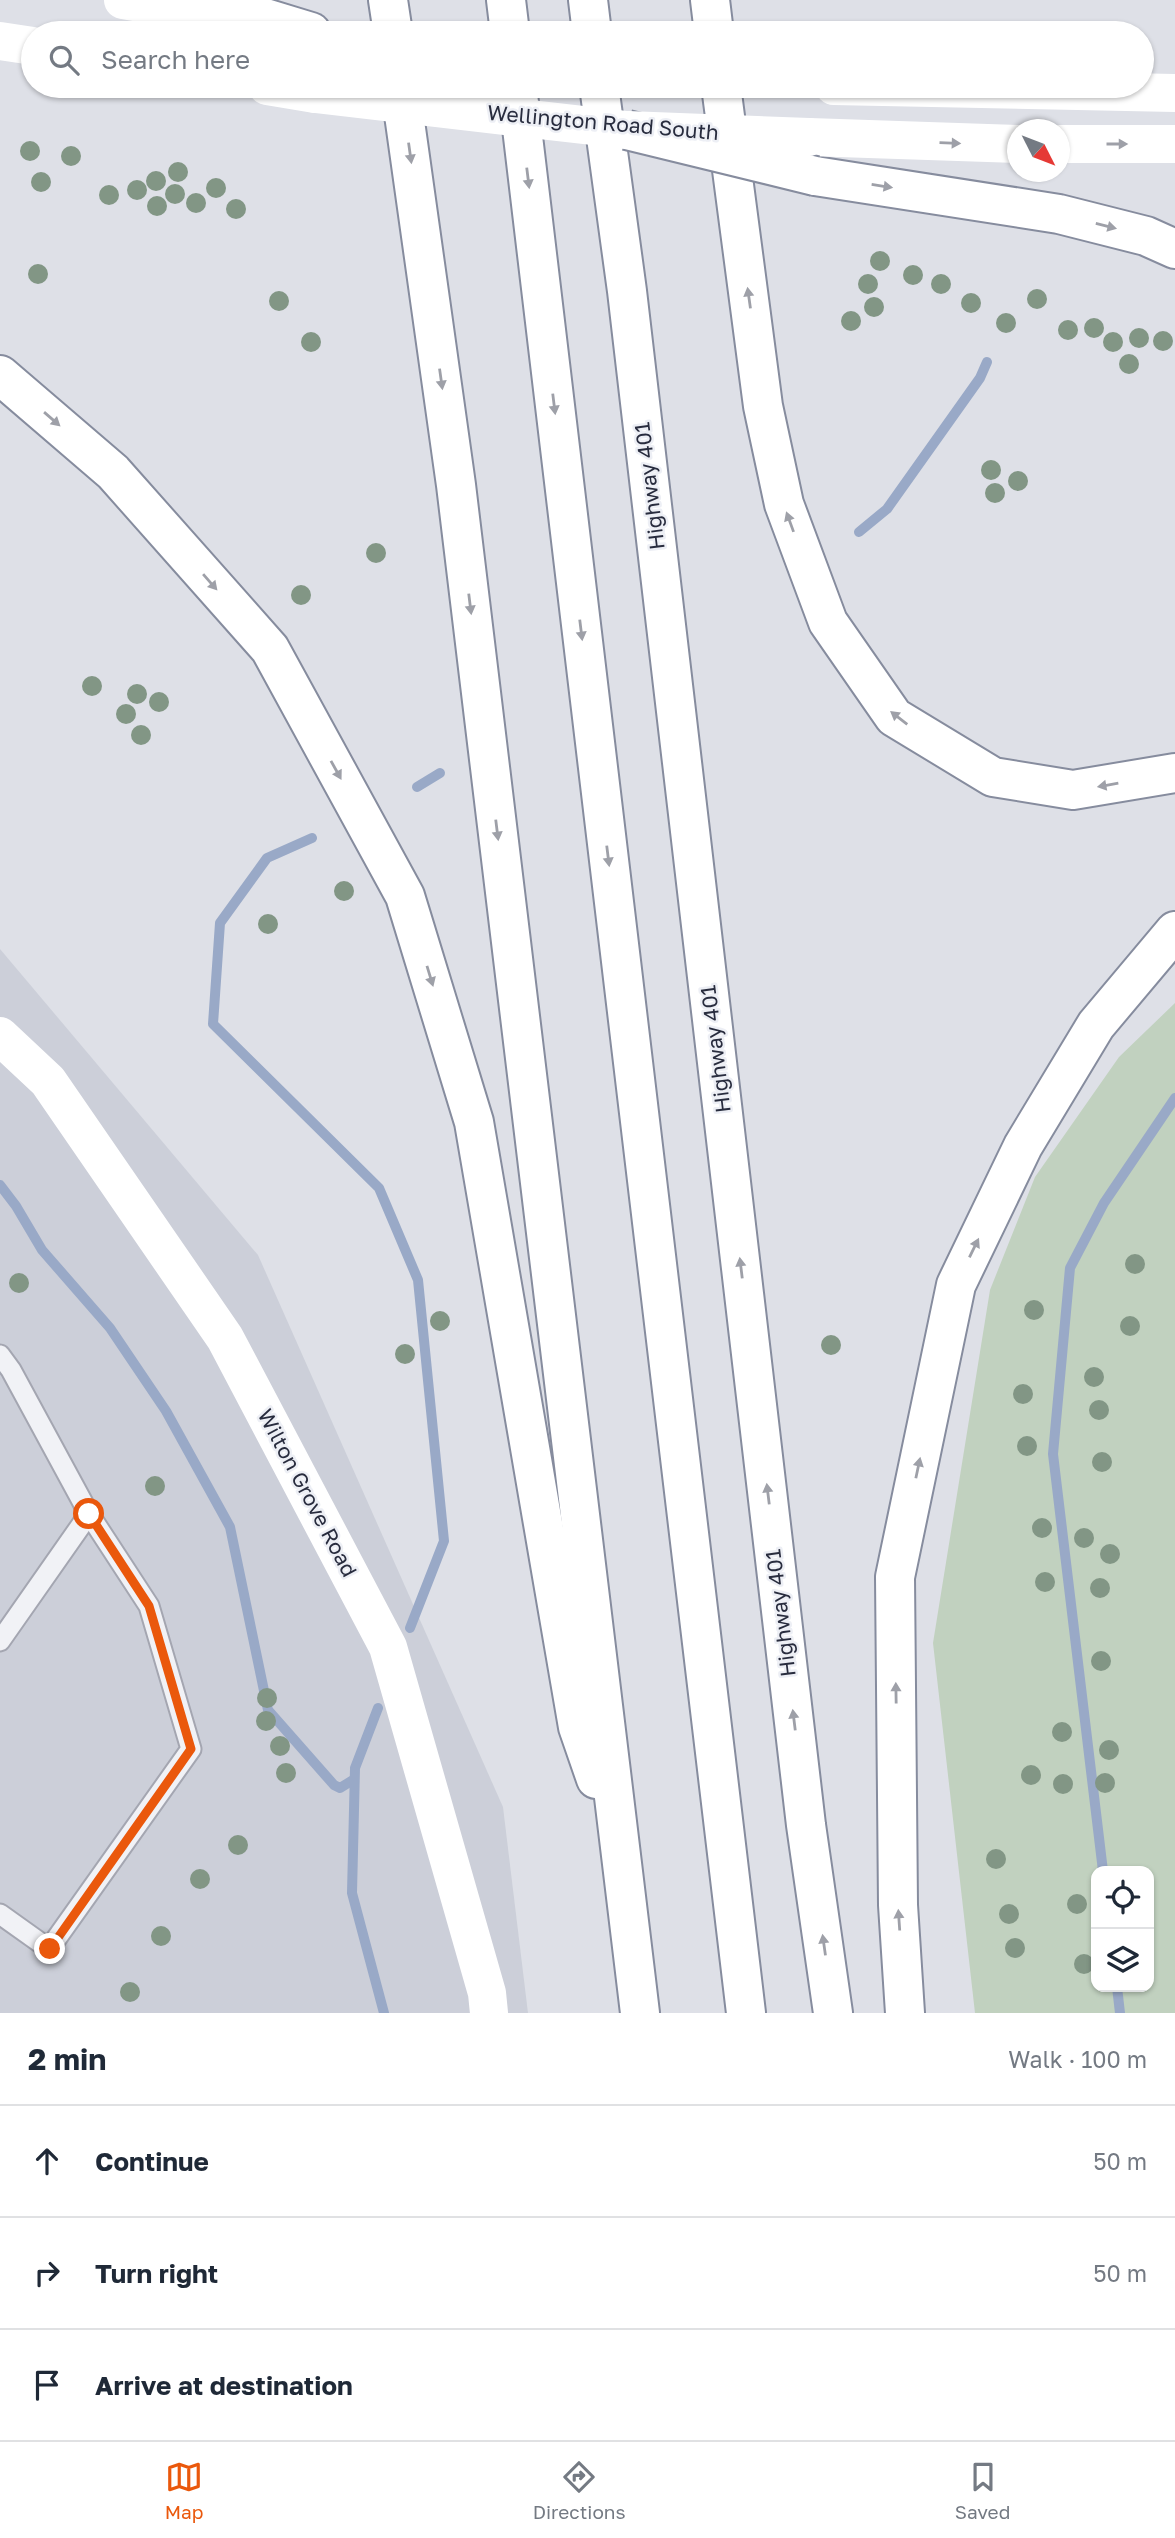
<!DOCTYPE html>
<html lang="en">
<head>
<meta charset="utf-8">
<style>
	body { margin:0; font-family:"Golos Text",sans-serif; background:#f2f2f3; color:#1f2937 }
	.controls { position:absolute; right:21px; bottom:21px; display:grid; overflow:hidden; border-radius:14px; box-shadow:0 2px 5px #0004 }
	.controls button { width:63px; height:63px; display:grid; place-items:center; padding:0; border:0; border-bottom:2px solid #e0e1e3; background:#fff; color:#1f2937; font:35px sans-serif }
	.compass { position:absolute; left:1007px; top:119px; width:63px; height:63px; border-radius:50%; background:#fff; box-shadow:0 2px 5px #0004; rotate:132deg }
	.stop { position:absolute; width:21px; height:21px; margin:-16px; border:5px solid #ea580c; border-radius:50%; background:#fff }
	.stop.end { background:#ea580c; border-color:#fff; box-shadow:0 2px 7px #0008 }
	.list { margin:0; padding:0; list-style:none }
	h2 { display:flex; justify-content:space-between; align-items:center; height:91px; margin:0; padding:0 28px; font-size:30px }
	h2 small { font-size:23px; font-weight:400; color:#747a83 }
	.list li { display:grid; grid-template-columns:46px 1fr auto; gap:21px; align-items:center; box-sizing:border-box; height:112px; padding:0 28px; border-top:2px solid #e0e1e3 }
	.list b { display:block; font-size:26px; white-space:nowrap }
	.list em { font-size:23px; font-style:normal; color:#747a83 }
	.icon { flex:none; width:38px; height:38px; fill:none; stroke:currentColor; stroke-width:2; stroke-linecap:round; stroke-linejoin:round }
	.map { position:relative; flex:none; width:1175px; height:2013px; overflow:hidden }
	.search { position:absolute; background:#fff; box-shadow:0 2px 5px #0004; left:21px; right:21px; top:21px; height:77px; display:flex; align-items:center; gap:18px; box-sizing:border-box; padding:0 24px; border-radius:38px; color:#747a83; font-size:26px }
	.sheet { height:427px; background:#fff }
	nav { display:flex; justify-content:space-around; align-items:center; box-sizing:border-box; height:98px; border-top:2px solid #e0e1e3; background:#fff; font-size:19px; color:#747a83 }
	nav a { display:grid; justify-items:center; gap:4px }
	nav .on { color:#ea580c }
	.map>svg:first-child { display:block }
</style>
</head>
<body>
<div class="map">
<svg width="1175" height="2013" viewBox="0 0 1175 2013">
	<rect width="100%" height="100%" fill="#dee0e7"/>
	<polygon fill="#cccfd9" points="0,949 258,1255 503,1807 528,2013 0,2013"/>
	<path fill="#c1d1bf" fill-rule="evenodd" d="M1175,1003V2013H975L933,1643L990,1290L1035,1177L1119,1057ZM1096,1871H1149V1987H1096Z"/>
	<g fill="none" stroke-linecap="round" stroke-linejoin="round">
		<g stroke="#99a9c7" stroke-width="10">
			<polyline points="859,532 887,509 980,378 987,362"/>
			<polyline points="417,787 440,773"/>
			<polyline points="312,838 267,858 220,923 213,1024 379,1188 418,1280 444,1541 410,1628"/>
			<polyline points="0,1185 16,1206 42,1250 110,1328 166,1411 230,1527 268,1710 334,1785 340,1788 353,1780"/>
			<polyline points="378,1708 355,1768 352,1893 384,2013"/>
			<polyline points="1103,1871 1053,1454 1070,1268 1104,1203 1175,1098"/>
			<polyline points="1117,1987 1120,2013"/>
		</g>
		<g stroke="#a4a6b1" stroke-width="23">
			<g id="lane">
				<polyline points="0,1355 11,1370 89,1514 0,1641"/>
				<polyline points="0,1914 49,1949 191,1749 149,1606 89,1514"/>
			</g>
		</g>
		<g stroke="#868c9e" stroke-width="42">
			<g id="highway">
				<polyline points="206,0 311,32"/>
				<polyline points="388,0 393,33"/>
				<polyline points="506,0 510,33"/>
				<polyline points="588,0 592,33"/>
				<polyline points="710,0 714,33"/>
				<polyline points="400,86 456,485 640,2013"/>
				<polyline points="517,86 746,2013"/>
				<polyline points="599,86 627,291 806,1825 833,2013"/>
				<polyline points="721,86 763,406 784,504 828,622 894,717 993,777 1073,790 1175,773"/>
				<polyline points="815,176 1059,214 1146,236 1175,249"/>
				<polyline points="0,375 113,472 270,649 405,896 474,1122 578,1727 596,1779"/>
				<polyline points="905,2013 898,1905 895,1577 956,1285 1023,1146 1096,1025 1175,931"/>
			</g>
		</g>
		<use href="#lane" stroke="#f1f2f6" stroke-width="19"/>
		<g stroke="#fff" stroke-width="38">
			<polyline points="123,0 243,21"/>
			<polyline points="0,41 33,46"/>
			<polyline points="267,86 315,94"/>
			<polyline points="834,86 1175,93"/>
			<polyline points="809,137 1018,144"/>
			<polyline points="1060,144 1175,144"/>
			<polyline points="0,1036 48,1081 225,1338 388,1647 487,1993 489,2013"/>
		</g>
		<use href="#highway" stroke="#fff" stroke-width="38"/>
		<g stroke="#868c9e" stroke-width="42" stroke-linecap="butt">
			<polyline id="highway-bridge" points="627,130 815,176"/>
		</g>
		<polyline stroke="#fff" stroke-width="38" points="315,94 627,130 809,137"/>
		<use href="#highway-bridge" stroke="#fff" stroke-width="38"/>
	</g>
	<g fill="#829685">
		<circle cx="30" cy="151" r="10"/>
		<circle cx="71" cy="156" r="10"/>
		<circle cx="178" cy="172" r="10"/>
		<circle cx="156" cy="181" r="10"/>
		<circle cx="41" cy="182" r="10"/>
		<circle cx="216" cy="188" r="10"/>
		<circle cx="137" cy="190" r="10"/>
		<circle cx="175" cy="194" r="10"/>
		<circle cx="109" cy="195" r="10"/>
		<circle cx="196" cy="203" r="10"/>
		<circle cx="157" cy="206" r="10"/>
		<circle cx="236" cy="209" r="10"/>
		<circle cx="880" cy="261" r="10"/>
		<circle cx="38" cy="274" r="10"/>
		<circle cx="913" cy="275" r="10"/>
		<circle cx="868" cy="284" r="10"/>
		<circle cx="941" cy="284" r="10"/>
		<circle cx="1037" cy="299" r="10"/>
		<circle cx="279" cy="301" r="10"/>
		<circle cx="971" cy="303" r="10"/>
		<circle cx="874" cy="307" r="10"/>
		<circle cx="851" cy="321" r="10"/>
		<circle cx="1006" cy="323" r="10"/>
		<circle cx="1094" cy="328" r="10"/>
		<circle cx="1068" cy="330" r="10"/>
		<circle cx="1139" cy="338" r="10"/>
		<circle cx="1163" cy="341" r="10"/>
		<circle cx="311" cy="342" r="10"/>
		<circle cx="1113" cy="342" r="10"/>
		<circle cx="1129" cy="364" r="10"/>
		<circle cx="991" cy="470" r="10"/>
		<circle cx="1018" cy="481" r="10"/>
		<circle cx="995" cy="493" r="10"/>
		<circle cx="376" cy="553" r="10"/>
		<circle cx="301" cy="595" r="10"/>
		<circle cx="92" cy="686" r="10"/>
		<circle cx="137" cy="694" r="10"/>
		<circle cx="159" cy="702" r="10"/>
		<circle cx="126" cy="714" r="10"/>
		<circle cx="141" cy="735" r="10"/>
		<circle cx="344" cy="891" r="10"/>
		<circle cx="268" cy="924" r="10"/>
		<circle cx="1135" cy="1264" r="10"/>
		<circle cx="19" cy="1283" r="10"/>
		<circle cx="1034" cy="1310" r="10"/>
		<circle cx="440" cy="1321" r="10"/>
		<circle cx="1130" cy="1326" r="10"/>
		<circle cx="831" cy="1345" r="10"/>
		<circle cx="405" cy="1354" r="10"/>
		<circle cx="1094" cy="1377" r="10"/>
		<circle cx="1023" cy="1394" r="10"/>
		<circle cx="1099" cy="1410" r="10"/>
		<circle cx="1027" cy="1446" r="10"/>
		<circle cx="1102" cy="1462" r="10"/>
		<circle cx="155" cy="1486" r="10"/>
		<circle cx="1042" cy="1528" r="10"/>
		<circle cx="1084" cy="1538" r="10"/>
		<circle cx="1110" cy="1554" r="10"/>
		<circle cx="1045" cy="1582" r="10"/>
		<circle cx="1100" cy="1588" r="10"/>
		<circle cx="1101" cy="1661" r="10"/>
		<circle cx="267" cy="1698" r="10"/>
		<circle cx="266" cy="1721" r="10"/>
		<circle cx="1062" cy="1732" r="10"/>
		<circle cx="280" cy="1746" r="10"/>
		<circle cx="1109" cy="1750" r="10"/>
		<circle cx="286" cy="1773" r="10"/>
		<circle cx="1031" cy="1775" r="10"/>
		<circle cx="1105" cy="1783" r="10"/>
		<circle cx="1063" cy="1784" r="10"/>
		<circle cx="238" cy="1845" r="10"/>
		<circle cx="996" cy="1859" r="10"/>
		<circle cx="200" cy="1879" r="10"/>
		<circle cx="1077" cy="1904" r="10"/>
		<circle cx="1009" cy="1914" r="10"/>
		<circle cx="161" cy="1936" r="10"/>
		<circle cx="1015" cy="1948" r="10"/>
		<circle cx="1084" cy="1964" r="10"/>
		<circle cx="130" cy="1992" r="10"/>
	</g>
	<defs><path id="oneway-solid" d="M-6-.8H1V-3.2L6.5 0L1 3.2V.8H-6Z" transform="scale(1.75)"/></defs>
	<g fill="#9ea0a8">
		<use href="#oneway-solid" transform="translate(950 143) rotate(2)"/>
		<use href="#oneway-solid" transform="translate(1117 144)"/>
		<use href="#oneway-solid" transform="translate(410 153) rotate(82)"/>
		<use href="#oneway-solid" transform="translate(528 178) rotate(83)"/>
		<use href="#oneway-solid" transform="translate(882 186) rotate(9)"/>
		<use href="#oneway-solid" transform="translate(1106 226) rotate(14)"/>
		<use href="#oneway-solid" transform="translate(749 298) rotate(-98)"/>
		<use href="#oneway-solid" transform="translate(441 379) rotate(82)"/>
		<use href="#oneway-solid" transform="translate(554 404) rotate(83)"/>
		<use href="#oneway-solid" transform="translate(52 419) rotate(41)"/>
		<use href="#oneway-solid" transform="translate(790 522) rotate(-110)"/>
		<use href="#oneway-solid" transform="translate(210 582) rotate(49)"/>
		<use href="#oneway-solid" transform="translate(470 604) rotate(83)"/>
		<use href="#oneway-solid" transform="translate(581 630) rotate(83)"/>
		<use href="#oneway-solid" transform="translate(899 718) rotate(-142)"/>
		<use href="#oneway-solid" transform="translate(336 770) rotate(61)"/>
		<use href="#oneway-solid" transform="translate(1108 785) rotate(170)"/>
		<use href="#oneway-solid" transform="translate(497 830) rotate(83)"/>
		<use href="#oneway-solid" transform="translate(608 856) rotate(83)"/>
		<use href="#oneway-solid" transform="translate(430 976) rotate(73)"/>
		<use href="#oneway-solid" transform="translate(974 1248) rotate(-64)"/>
		<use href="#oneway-solid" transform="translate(741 1268) rotate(-97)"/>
		<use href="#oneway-solid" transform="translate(918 1468) rotate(-78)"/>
		<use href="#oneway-solid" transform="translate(768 1494) rotate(-97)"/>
		<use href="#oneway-solid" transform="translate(896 1693) rotate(-91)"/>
		<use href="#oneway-solid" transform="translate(794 1720) rotate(-97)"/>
		<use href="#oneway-solid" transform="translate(899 1920) rotate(-94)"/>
		<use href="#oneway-solid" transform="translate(824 1945) rotate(-98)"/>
	</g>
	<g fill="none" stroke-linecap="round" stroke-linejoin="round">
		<polyline stroke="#ea580c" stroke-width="9" points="50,1949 191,1749 149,1606 89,1514"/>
	</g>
	<g text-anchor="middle" stroke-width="5" stroke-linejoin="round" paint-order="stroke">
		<g font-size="21" fill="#282c3e" stroke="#edeff5">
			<text transform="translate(603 123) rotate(5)" y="7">Wellington Road South</text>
			<text transform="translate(650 486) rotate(-97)" y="7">Highway 401</text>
			<text transform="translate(716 1049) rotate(-97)" y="7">Highway 401</text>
			<text transform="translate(307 1493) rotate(62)" y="7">Wilton Grove Road</text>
			<text transform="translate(781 1613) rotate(-97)" y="7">Highway 401</text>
		</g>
	</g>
</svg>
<div class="controls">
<button><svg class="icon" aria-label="locate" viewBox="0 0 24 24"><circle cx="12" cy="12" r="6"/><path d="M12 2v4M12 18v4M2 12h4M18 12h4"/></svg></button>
<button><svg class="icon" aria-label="layers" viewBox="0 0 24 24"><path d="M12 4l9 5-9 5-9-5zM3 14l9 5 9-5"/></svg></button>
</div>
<svg class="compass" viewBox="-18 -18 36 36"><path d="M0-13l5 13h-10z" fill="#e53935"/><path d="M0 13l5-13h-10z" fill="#747a83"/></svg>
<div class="stop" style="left:89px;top:1514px"></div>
<div class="stop end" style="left:50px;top:1949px"></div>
<div class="search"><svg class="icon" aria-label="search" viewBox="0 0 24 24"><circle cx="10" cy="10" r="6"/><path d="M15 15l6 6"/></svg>Search here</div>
</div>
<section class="sheet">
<h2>2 min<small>Walk · 100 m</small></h2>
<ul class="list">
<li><svg class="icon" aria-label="ahead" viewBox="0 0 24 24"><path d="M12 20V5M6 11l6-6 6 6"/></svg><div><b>Continue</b></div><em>50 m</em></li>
<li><svg class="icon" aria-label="right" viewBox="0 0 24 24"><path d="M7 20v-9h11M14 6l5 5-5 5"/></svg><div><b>Turn right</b></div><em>50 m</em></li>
<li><svg class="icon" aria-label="arrive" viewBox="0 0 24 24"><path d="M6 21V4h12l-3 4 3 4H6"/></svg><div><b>Arrive at destination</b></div></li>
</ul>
</section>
<nav>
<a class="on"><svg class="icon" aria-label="map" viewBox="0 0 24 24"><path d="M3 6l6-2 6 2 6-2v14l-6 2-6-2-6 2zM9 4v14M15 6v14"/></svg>Map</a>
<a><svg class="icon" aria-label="directions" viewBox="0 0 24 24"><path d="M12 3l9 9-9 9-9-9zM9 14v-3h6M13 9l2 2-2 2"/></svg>Directions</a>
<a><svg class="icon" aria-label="saved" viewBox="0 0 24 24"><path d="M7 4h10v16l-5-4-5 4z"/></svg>Saved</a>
</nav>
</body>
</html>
